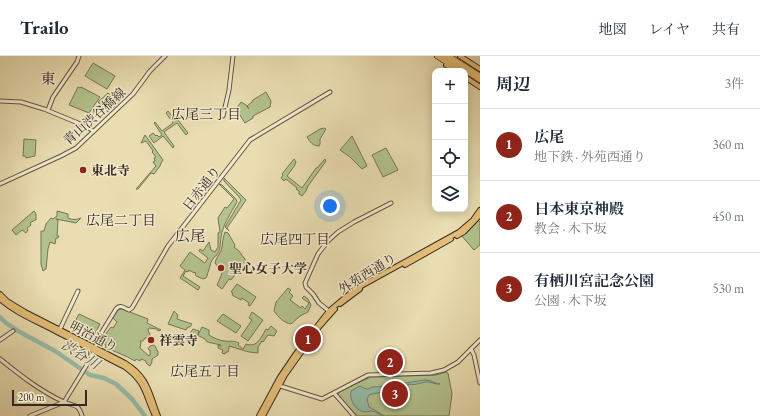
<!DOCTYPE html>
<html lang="ja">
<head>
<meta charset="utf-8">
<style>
	body { margin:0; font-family:"EB Garamond","Noto Serif JP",serif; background:#f6f6f7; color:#1f2937 }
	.controls { position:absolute; right:12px; top:12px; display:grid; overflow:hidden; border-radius:8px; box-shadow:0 2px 10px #0003 }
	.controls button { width:36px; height:36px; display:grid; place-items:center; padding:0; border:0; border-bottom:1px solid #e0e1e3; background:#fff; color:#1f2937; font:20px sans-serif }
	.scale { position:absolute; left:12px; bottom:10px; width:75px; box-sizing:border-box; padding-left:4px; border:2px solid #36291f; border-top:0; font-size:11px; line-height:14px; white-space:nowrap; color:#36291f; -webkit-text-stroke:3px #f1e9cc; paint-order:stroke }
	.you { position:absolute; left:330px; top:150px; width:14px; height:14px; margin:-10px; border:3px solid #fff; border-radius:50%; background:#1a73e8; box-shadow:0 0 0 6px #1a73e833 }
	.badge { display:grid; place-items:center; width:26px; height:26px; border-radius:50%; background:#8f2418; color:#fff; font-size:13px; font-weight:700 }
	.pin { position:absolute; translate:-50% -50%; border:2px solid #fff; box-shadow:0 1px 4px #0006 }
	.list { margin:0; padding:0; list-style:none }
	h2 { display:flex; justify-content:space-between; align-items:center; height:52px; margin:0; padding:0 16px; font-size:17px }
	h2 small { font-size:13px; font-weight:400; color:#747a83 }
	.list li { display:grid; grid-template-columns:26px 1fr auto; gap:12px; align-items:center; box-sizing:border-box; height:72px; padding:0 16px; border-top:1px solid #e0e1e3 }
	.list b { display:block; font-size:15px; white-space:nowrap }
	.list p { margin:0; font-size:13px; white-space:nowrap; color:#747a83 }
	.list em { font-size:13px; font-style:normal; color:#747a83 }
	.icon { flex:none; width:22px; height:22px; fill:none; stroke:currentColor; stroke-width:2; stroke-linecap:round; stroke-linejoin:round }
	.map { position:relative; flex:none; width:480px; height:360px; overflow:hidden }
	header { display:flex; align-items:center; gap:24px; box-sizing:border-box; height:56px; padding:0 20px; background:#fff; border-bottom:1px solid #e0e1e3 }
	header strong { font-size:19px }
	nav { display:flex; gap:22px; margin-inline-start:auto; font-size:14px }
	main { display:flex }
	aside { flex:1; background:#fff }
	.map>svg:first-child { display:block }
</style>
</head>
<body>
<header>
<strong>Trailo</strong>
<nav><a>地図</a><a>レイヤ</a><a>共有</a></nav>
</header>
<main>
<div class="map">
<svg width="480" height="360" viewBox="0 0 480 360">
	<rect width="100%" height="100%" fill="#e9ddb1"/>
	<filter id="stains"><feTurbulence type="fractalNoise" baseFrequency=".005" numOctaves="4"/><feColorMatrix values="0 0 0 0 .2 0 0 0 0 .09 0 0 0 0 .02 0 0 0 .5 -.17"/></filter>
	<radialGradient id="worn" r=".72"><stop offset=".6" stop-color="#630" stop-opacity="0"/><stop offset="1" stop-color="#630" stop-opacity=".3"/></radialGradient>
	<g fill="#b3c28e" stroke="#747656">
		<polygon points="93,7 115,20 107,33 85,20"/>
		<polygon points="78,31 80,32 81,31 100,41 89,57 69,49"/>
		<polygon points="266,36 271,45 270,51 253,60 253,62 245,67 236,53 241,46 246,49 249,53 247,50 252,46 253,44"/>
		<polygon points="108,37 112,40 119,46 108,56 98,46"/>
		<polygon points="168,55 176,65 178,64 188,77 186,79 177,67 164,76 174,90 173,92 163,80 154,87 149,80 153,77 156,80 157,79 159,81 162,79 154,67 155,66 162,75 173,67 166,57"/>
		<path d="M324,72L326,73L320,83V88L319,90C313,90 310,86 307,81L320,73Z"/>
		<polygon points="145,79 163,104 161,107 160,110 154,118 151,117 138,133 136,133 156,110 153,106 155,105 154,102 156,101 152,96 153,95 146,85 141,87"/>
		<polygon points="352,80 367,110 362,113 350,101 340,94"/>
		<polygon points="24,83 36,84 35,100 26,102 25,100 23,100"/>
		<polygon points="386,92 398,114 383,121 372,99"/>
		<polygon points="294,103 296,106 295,108 295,109 287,120 302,132 316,112 317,112 324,104 325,103 326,105 308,130 306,135 302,140 299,138 299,135 296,133 297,132 286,123 284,125 281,122 283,119 282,118"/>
		<polygon points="224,122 246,144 227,172 229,175 225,171 241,144 239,141 224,125"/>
		<path d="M219,128L222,129L236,143L237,146C231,157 223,168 221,181C220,188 221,194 216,200H215L211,206L207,220L206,222L203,223L196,220L195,216L194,217L189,214L188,216L186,215L183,220L200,231L198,234L180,222L185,214L180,210L190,196L205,207L208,202L199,195L200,193L203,195L209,186L211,194L215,196L218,191V177L220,176L218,162L225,151L227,152L234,143Z"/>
		<polygon points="34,155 36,158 36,164 35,164 30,167 31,169 27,172 28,174 26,177 22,174 16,179 12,174"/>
		<path d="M57,155L68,158V162C72,164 76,164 81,162L76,167L56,163L58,164L57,180H59L58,182H56L55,188L50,186L48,193L46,213L43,215L41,208V175H44L46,168L51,162L53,163L57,160Z"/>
		<polygon points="477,163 480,166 480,189 474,194 460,178"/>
		<path d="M225,176L228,177L235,189L234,191L239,195L247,206L239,216L238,215L231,224L229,223L222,233L217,229L221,220L222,216L215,207C216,202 219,199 221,195C223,189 222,183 225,176Z"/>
		<polygon points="237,228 256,241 250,250 248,249 249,247 242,242 241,244 232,239 233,237 231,236"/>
		<path d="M288,232L291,234L289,236L293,240L290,244L301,252L302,250L305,253L309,247L302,242L304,240L308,243L311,249L308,256L300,260L291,268C284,267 278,261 274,255L276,246Z"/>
		<path d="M122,253L148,263L147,267L161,274L158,275L157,273L149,272L148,274L150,279V282H145L143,285H140L141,287L140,292L149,300L150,299V294L148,293L150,290L153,289L155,290L158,296V299L152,303V306L150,310L146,307V305L141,303L140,305L136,303L135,305C125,299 115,296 105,291L106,289L104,288L108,280L106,278L111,271L113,272L117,266L113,262L118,254Z"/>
		<polygon points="174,255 178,259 177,263 192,268 190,271 188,271 186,274 168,268"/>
		<polygon points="252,256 263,264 248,285 241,280 252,264 249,262"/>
		<polygon points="79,258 100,268 94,279 73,269"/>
		<polygon points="223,258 241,270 236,277 217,265"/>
		<path d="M271,270L277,275L274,280L268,279L263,286L262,285L258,291V297L249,296L229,290V292L228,296H226L225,298L222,297L223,294L218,292V289L221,290V289L207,286L205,283L197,279L190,277L193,273L199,275L198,279L202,271L209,274V279C214,282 220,285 225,285C231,286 234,284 239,287L238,289L243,293L246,288C258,292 261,281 266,273L268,274Z"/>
		<polygon points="446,316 448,317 452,338 449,360 355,360 338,340 339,336 364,324 371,321 436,319"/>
	</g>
	<path fill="#97bca9" stroke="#708172" d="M424,324C432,324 433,327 440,328C435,329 433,326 428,326C420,326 417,330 409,328L402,333L397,332L393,334L391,333C387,333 385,334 381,336C377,338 373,337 369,339L367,343L369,351L373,353L384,360C379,359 377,356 372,355C370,355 368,356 366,356C356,356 349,344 351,335L360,330C365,332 367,335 372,331C377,331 387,329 392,331L400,326L406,327Z"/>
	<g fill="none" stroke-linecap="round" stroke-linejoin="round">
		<polyline stroke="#97bca9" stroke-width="4.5" points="0,261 6,267 18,275 55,295 90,319 104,322 116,328 132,343 145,360"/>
		<g stroke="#635644" stroke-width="5">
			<g id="minor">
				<polyline points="0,45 21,46 44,53 78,67 94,75"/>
				<polyline points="48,54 53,41 77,6 79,0"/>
				<polyline points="223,60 229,34 233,0"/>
				<polyline points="0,128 61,100 76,92 133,38 150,15 165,0"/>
				<polyline points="330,256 319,247 313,238 306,231 305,227 318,198 328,185 338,176 354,166 391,147"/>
				<polyline points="59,275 78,235"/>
				<polyline points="0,284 13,275"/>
				<polyline points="471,293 474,299 480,327"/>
				<path d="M0,303C20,319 40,335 64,346C75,351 78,347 82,360"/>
				<polyline points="277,329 322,343 368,319 431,317 444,314 458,306 480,284"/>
				<polyline points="334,337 354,360"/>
				<path d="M30,360L64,346L91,302L100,279L116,253C120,248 124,252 129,254L132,252L168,190L250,84L330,36"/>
			</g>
		</g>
		<g stroke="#36291f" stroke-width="6">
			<g id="major">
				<polyline points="460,0 480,13"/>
				<polyline points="446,9 456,15"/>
				<polyline points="465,21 480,31"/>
				<polyline points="457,180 464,176 480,159"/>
				<polyline points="405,209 451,183"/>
				<path d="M0,238L7,245L25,256L125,307C148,321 149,337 158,360"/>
				<path d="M0,243C17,258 39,266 59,277C81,288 103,300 125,311C146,326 145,339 155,360"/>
				<polyline points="340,248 360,233"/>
				<polyline points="259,360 280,321 297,296 329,255 354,234 459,176 473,164 480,154"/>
				<polyline points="263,360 285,319 319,271 335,253"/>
			</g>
		</g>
		<g stroke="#36291f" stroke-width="6">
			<g id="highway">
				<polyline points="437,0 460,15"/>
				<polyline points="443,0 480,24"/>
				<polyline points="449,0 480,20"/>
			</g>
		</g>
		<use href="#minor" stroke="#f1e9cc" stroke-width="3"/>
		<use href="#major" stroke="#e4be78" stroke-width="4"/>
		<use href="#highway" stroke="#e4be78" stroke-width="4.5"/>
	</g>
	<g fill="#8f2418" stroke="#f1e9cc" stroke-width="1.5">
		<circle cx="83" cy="114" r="4"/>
		<circle cx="221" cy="212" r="4"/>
		<circle cx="151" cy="284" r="4"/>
	</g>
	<g text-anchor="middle" stroke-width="3" stroke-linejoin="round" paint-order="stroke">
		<g font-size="13" fill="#36291f" stroke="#f1e9cc">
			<text transform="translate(94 60) rotate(-42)" y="5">青山渋谷橋線</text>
			<text transform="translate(201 132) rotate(-52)" y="5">日赤通り</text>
			<text transform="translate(367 217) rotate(-32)" y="5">外苑西通り</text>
			<text transform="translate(94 280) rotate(27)" y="5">明治通り</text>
		</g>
		<g font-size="13" font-weight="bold" fill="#36291f" stroke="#f1e9cc" text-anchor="start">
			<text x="91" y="119">東北寺</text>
			<text x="229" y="217">聖心女子大学</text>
			<text x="159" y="289">祥雲寺</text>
		</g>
		<g font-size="14" fill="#36291f" stroke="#f1e9cc">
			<text x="206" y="63">広尾三丁目</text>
			<text x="121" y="169">広尾二丁目</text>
			<text x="295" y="188">広尾四丁目</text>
			<text x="205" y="320">広尾五丁目</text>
		</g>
		<g font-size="14" font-style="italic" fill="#4e4e42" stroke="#f1e9cc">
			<text transform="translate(81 298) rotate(32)" y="5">渋谷川</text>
		</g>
		<g font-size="15" fill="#36291f" stroke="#f1e9cc">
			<text x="48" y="28">東</text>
			<text x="190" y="185">広尾</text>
		</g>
	</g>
	<rect width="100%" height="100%" filter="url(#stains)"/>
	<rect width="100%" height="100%" fill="url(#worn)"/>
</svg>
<div class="controls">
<button>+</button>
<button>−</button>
<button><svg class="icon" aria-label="locate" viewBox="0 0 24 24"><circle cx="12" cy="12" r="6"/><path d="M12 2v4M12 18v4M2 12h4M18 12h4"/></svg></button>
<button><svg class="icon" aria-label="layers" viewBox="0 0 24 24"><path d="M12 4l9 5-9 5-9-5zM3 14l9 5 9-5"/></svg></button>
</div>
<div class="scale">200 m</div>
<div class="you"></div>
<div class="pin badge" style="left:308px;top:283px">1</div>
<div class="pin badge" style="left:390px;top:306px">2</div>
<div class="pin badge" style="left:395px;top:338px">3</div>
</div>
<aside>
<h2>周辺<small>3件</small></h2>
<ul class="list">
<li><span class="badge">1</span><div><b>広尾</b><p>地下鉄 · 外苑西通り</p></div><em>360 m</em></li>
<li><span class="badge">2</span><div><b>日本東京神殿</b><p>教会 · 木下坂</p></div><em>450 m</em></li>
<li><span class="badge">3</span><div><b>有栖川宮記念公園</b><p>公園 · 木下坂</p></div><em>530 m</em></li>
</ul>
</aside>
</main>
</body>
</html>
